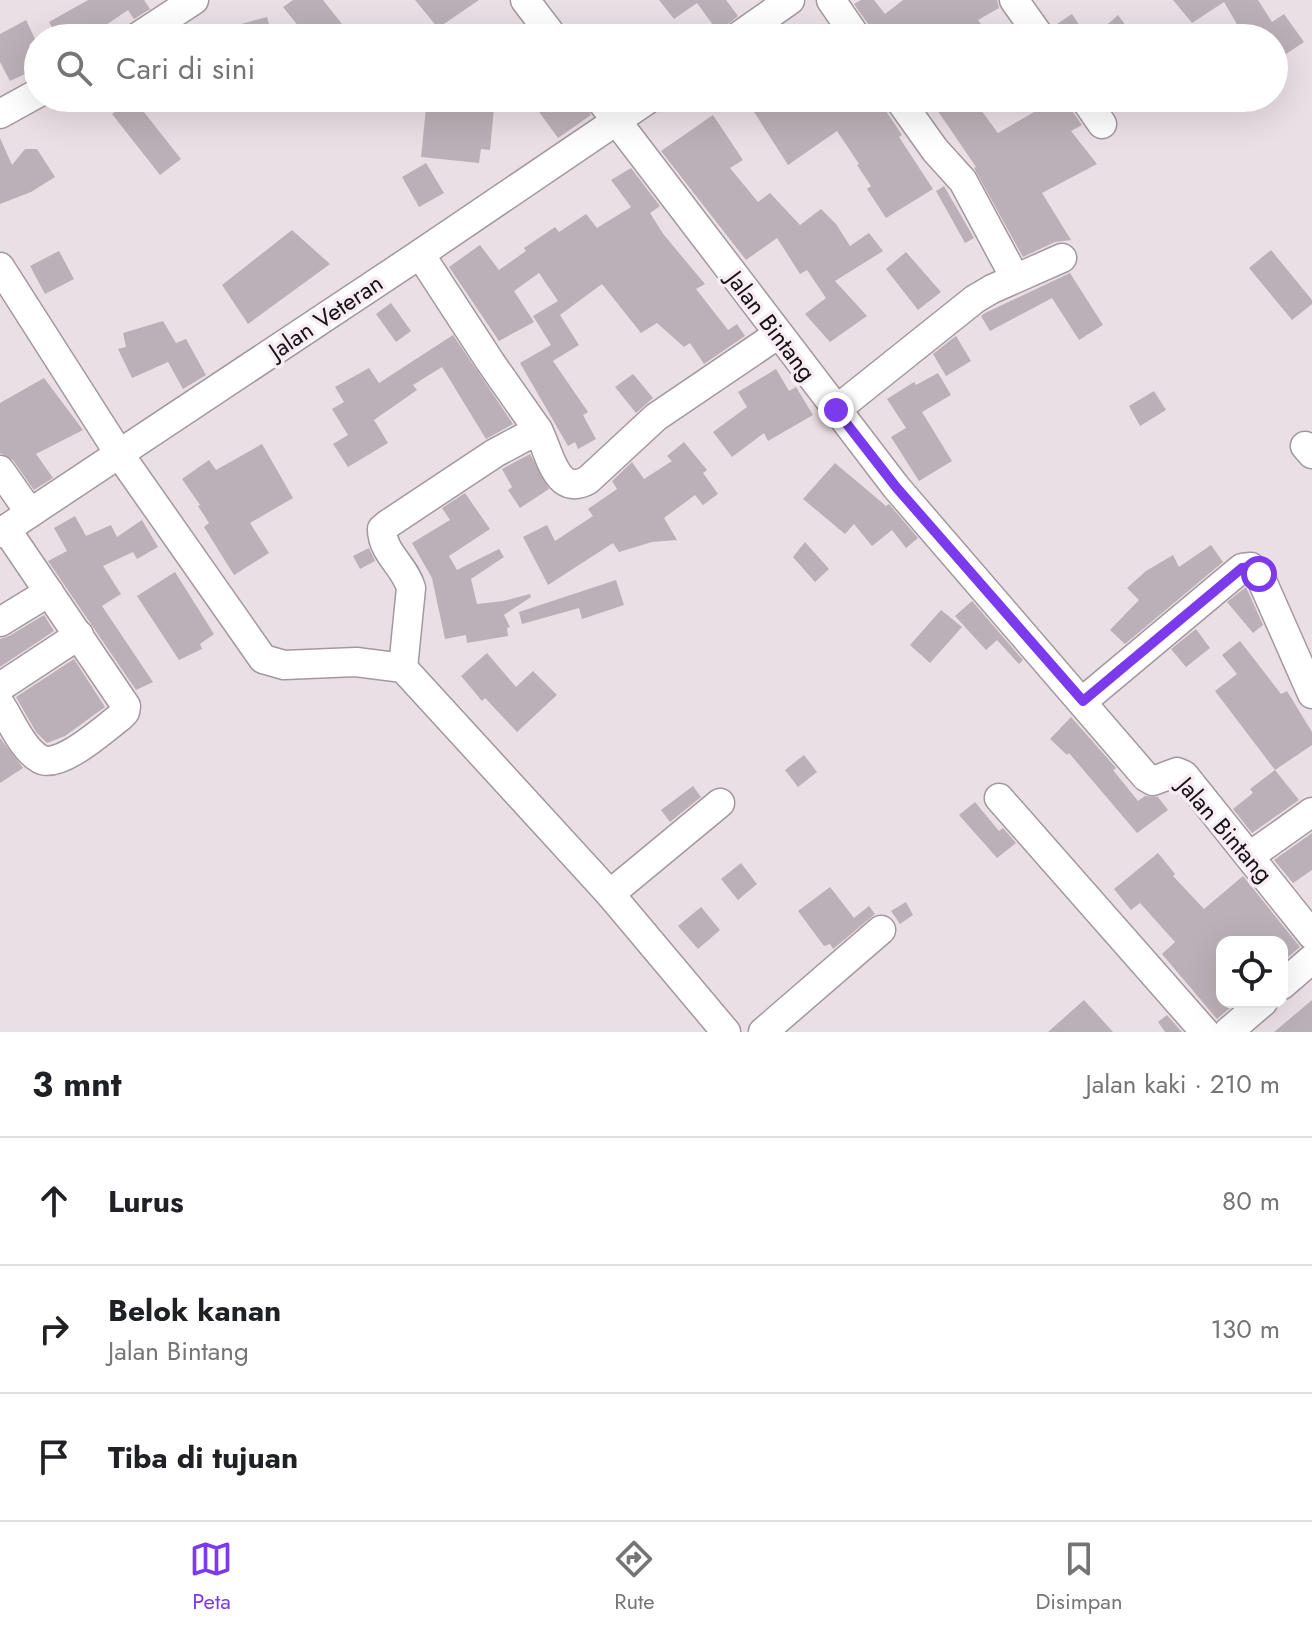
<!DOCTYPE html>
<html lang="id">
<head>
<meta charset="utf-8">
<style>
	body { margin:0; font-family:Jost,sans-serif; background:#f6f6f6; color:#202124 }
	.controls { position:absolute; right:24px; bottom:24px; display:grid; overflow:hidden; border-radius:16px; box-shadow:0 8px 32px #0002 }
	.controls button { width:72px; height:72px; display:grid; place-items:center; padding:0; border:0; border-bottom:2px solid #e0e0e0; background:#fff; color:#202124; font:40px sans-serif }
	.stop { position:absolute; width:24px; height:24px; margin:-18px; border:6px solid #7c3aed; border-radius:50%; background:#fff }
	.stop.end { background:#7c3aed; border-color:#fff; box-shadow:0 2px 8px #0008 }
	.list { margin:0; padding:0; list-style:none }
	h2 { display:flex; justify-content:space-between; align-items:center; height:104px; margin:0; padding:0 32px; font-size:34px }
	h2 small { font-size:26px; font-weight:400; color:#757577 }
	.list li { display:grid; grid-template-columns:52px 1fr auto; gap:24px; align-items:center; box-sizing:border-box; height:128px; padding:0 32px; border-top:2px solid #e0e0e0 }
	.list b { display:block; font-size:30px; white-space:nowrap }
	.list p { margin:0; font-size:26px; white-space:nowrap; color:#757577 }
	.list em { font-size:26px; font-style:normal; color:#757577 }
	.icon { flex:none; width:44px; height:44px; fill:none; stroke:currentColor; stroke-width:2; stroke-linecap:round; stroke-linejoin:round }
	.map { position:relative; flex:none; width:1312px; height:1032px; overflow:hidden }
	.search { position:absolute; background:#fff; box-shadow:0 8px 32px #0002; left:24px; right:24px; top:24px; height:88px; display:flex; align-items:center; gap:20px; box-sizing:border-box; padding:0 28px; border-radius:44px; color:#757577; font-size:30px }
	.sheet { height:488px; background:#fff }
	nav { display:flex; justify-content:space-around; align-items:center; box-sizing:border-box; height:112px; border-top:2px solid #e0e0e0; background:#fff; font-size:22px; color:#757577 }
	nav a { display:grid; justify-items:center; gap:4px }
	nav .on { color:#7c3aed }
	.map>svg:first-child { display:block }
</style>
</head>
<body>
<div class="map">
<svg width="1312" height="1032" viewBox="0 0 1312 1032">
	<rect width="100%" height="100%" fill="#ebdfe6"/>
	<g fill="#bbb0b7">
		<polygon points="88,0 144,0 150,9 134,19 128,10 87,38 58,38 49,22"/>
		<polygon points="293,0 323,0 353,38 308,38 283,7"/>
		<polygon points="415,0 479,0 438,28"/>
		<polygon points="659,0 726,0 738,16 718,32 697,3 674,19"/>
		<polygon points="861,0 874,0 885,14 903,0 997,0 999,8 978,20 983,27 970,38 874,38 871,28 854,4"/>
		<polygon points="1173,0 1258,0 1272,22 1284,14 1304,42 1274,62 1274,38 1245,38 1224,2 1192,23"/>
		<polygon points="1072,14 1088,38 1058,38 1054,26"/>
		<polygon points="1118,15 1135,38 1092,38"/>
		<polygon points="267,17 273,38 245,38 241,24"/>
		<polygon points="26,20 35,39 29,45 38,68 10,81 0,62 0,34"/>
		<polygon points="427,98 495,98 490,150 481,149 479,163 421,157"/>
		<polygon points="529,98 553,98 558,105 567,98 582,98 591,115 558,138"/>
		<polygon points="745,98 881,98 884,108 902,135 899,137 933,189 886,218 867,189 871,186 857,165 859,164 837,131 788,165"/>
		<polygon points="929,98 972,98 998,133 1058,98 1067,98 1070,108 1082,125 1071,131 1097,164 1042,193 1071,240 1055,242 1023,257 974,168 976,167"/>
		<polygon points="136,102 181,159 160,175 112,114 123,106"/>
		<polygon points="713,115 743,160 730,168 758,202 770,193 800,225 821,209 836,224 850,246 869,233 883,251 835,281 867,316 830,342 805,314 826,298 807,270 800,274 777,238 746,260 661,151"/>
		<polygon points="0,138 12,165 25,149 37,149 55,177 31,192 0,204"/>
		<polygon points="426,163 444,193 419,207 402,177"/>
		<polygon points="631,168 660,206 650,213 664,235 705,284 696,289 728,330 737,324 745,336 704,364 690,343 684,347 657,323 641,333 602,284 560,315 579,345 553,361 588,412 583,415 596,439 578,449 575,442 568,446 520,363 551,345 533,316 558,301 539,273 514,291 534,322 499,341 449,267 480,245 499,270 526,251 524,248 555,227 559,232 586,214 597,228 631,207 611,180"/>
		<polygon points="944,186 974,238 965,243 936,191"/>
		<polygon points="292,230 330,264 248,324 222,285"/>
		<polygon points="1271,250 1312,300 1312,304 1292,320 1249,268"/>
		<polygon points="59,251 74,279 45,294 30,266"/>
		<polygon points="906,252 941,292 918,310 886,269"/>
		<polygon points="1070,273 1103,325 1079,340 1052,298 990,331 981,316 985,313"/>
		<polygon points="391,303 411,331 396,342 376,314"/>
		<polygon points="163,321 176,343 186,339 206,375 183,389 168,362 132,378 118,349 126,347 123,333"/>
		<polygon points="453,335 513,424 486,439 442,367 413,385 417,390 374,420 388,443 348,467 333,444 348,435 332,409 344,402 335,387 369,368 379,383"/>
		<polygon points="956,336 971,361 946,376 933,354"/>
		<polygon points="776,369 789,391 796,387 813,415 768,441 764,433 732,457 713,432 747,407 738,392"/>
		<polygon points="938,373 951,395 922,412 952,461 919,481 891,437 906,428 887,399 914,382 916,385"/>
		<polygon points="633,374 653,398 636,413 615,387"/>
		<polygon points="44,378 83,430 36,454 53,478 34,490 13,460 0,453 0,403"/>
		<polygon points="1154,391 1166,410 1140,426 1129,406"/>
		<polygon points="684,442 707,470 703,473 718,494 703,505 695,495 664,518 677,540 652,542 619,552 613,543 548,585 523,537 547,525 555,541 593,516 588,509 617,489 612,481 632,462 644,479 672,461 667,456"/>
		<polygon points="262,444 293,498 250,523 269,553 234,575 204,527 209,523 198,506 200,505 182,479 209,460 216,470"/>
		<polygon points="530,454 549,489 520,508 508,490 512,487 502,469"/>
		<polygon points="835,463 886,506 889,504 918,538 906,548 892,530 872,546 854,524 845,534 803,499"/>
		<polygon points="465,493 490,529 449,556 457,570 499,549 504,557 471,579 477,604 503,601 530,594 531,597 504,615 510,627 507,628 508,636 467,643 466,635 445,639 432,578 412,543 450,520 442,508"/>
		<polygon points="75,516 86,536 111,525 117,537 142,520 158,547 137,559 133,552 103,566 121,594 102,606 153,682 136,690 48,561 67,551 54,528"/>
		<polygon points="805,542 829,569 815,582 793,557"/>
		<polygon points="1211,545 1223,562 1125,644 1110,630 1139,600 1127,588 1146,571 1173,555 1179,567"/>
		<polygon points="369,548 375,561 360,569 353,556"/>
		<polygon points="175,572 214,634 200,644 202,649 179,660 137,596"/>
		<polygon points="616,580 624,605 582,619 579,608 522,624 519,612"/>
		<polygon points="1246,587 1263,625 1253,633 1227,602"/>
		<polygon points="972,601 1023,660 1019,664 997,640 986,650 955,616"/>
		<polygon points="941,610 962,627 930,663 910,645"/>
		<polygon points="44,615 54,631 0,667 0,639 9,636"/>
		<polygon points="1196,629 1210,648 1186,667 1171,649"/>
		<polygon points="1240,641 1281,694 1287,691 1312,732 1312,745 1275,770 1215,691 1237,674 1222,655"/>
		<polygon points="487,653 516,687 533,671 557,695 517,732 485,698 482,701 461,676"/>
		<polygon points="74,659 105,707 65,736 47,743 36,732 16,697"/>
		<polygon points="1071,717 1116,768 1113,770 1138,801 1145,796 1158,797 1168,810 1137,833 1069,753 1067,755 1050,739"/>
		<polygon points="0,738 23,768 0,783"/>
		<polygon points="804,755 817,772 798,787 785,770"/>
		<polygon points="1275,770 1299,800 1252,833 1233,809 1253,793 1250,789"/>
		<polygon points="693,786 701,797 670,822 661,810"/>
		<polygon points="975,802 999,831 1003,828 1016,843 997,858 959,815"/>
		<polygon points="1312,833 1312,870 1293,883 1274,860"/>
		<polygon points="1158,853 1175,874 1173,876 1204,909 1243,876 1300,947 1282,962 1282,942 1222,942 1222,1002 1237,1002 1217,1019 1162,954 1175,942 1140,903 1131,910 1114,889"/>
		<polygon points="741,863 757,884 738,900 721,879"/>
		<polygon points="830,887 854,918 869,906 875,914 833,949 830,944 824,946 798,911"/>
		<polygon points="906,902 913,915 900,924 891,911"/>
		<polygon points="701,907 720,930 698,949 678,926"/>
		<polygon points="1084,1000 1113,1032 1048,1032"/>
		<polygon points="1312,1000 1312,1032 1274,1032"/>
		<polygon points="1167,1015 1182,1032 1165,1032 1158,1022"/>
	</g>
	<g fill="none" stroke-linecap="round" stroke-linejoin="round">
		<g stroke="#a2989e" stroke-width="31">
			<g id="minor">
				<polyline points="525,0 554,38"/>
				<polyline points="831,0 857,38"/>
				<polyline points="1014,0 1041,38"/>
				<polyline points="136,38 194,0"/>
				<polyline points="736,38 790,0"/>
				<polyline points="599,98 896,487 1146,777 1153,781 1177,772 1184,775 1312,935"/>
				<polyline points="898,98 935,150 963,181 1015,278"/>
				<polyline points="1084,98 1102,124"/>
				<polyline points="0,114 38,93"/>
				<polyline points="420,254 491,363 538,430"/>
				<polyline points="0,267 120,455 263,659 284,665 356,662 403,668 610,894 726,1032"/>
				<polyline points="836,410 975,299 992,289 1062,258"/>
				<polyline points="1305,446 1312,454"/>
				<polyline points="0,470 30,513"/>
				<polyline points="0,533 420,254 650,98"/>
				<polyline points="0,622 49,592"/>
				<path d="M403,668L411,588C405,566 382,553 382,529L388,524L495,453L538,430C550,453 556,498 588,480L656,417L777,335"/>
				<polyline points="0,687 79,635"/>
				<polyline points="1083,701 1242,568 1251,567 1259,574 1312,694"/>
				<path d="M0,704C11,720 22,749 40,759C59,770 104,729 120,717L125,712L126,706L6,529"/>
				<polyline points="999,798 1205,1032"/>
				<polyline points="1250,856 1312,812"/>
				<polyline points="610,894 720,803"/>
				<polyline points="1282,985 1312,959"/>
				<polyline points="763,1032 881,930"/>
				<polyline points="1228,1032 1263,1002"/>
			</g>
		</g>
		<use href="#minor" stroke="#fff" stroke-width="28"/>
	</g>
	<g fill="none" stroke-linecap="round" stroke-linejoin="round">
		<polyline stroke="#7c3aed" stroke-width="10" points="836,410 896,487 1083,701 1242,568 1251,567 1259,574"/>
	</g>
	<g text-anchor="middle" stroke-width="7" stroke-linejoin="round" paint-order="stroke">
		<g font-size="24" fill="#161215" stroke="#f8ecf4">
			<text transform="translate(326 317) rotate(-34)" y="8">Jalan Veteran</text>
			<text transform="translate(771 326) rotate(53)" y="8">Jalan Bintang</text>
			<text transform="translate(1225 830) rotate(49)" y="8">Jalan Bintang</text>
		</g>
	</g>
</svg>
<div class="controls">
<button><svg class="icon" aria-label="locate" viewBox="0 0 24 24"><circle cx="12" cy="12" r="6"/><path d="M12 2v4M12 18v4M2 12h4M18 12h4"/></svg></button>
</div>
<div class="stop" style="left:1259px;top:574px"></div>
<div class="stop end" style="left:836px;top:410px"></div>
<div class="search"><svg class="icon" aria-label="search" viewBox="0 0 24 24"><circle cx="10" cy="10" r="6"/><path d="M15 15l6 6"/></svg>Cari di sini</div>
</div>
<section class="sheet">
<h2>3 mnt<small>Jalan kaki · 210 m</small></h2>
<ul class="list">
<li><svg class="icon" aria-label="ahead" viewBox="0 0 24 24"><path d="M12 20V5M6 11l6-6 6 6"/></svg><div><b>Lurus</b></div><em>80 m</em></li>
<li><svg class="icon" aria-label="right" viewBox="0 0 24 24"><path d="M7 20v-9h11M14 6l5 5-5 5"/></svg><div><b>Belok kanan</b><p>Jalan Bintang</p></div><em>130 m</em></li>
<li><svg class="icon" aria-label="arrive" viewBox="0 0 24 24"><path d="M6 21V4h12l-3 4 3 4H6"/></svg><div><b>Tiba di tujuan</b></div></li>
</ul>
</section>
<nav>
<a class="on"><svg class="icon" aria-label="map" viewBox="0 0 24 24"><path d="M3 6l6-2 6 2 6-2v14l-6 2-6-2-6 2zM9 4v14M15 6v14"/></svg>Peta</a>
<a><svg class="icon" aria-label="directions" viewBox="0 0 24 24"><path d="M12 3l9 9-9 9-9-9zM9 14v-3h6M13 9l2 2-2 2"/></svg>Rute</a>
<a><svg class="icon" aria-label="saved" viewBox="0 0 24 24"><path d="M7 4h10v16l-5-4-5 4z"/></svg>Disimpan</a>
</nav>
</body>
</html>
